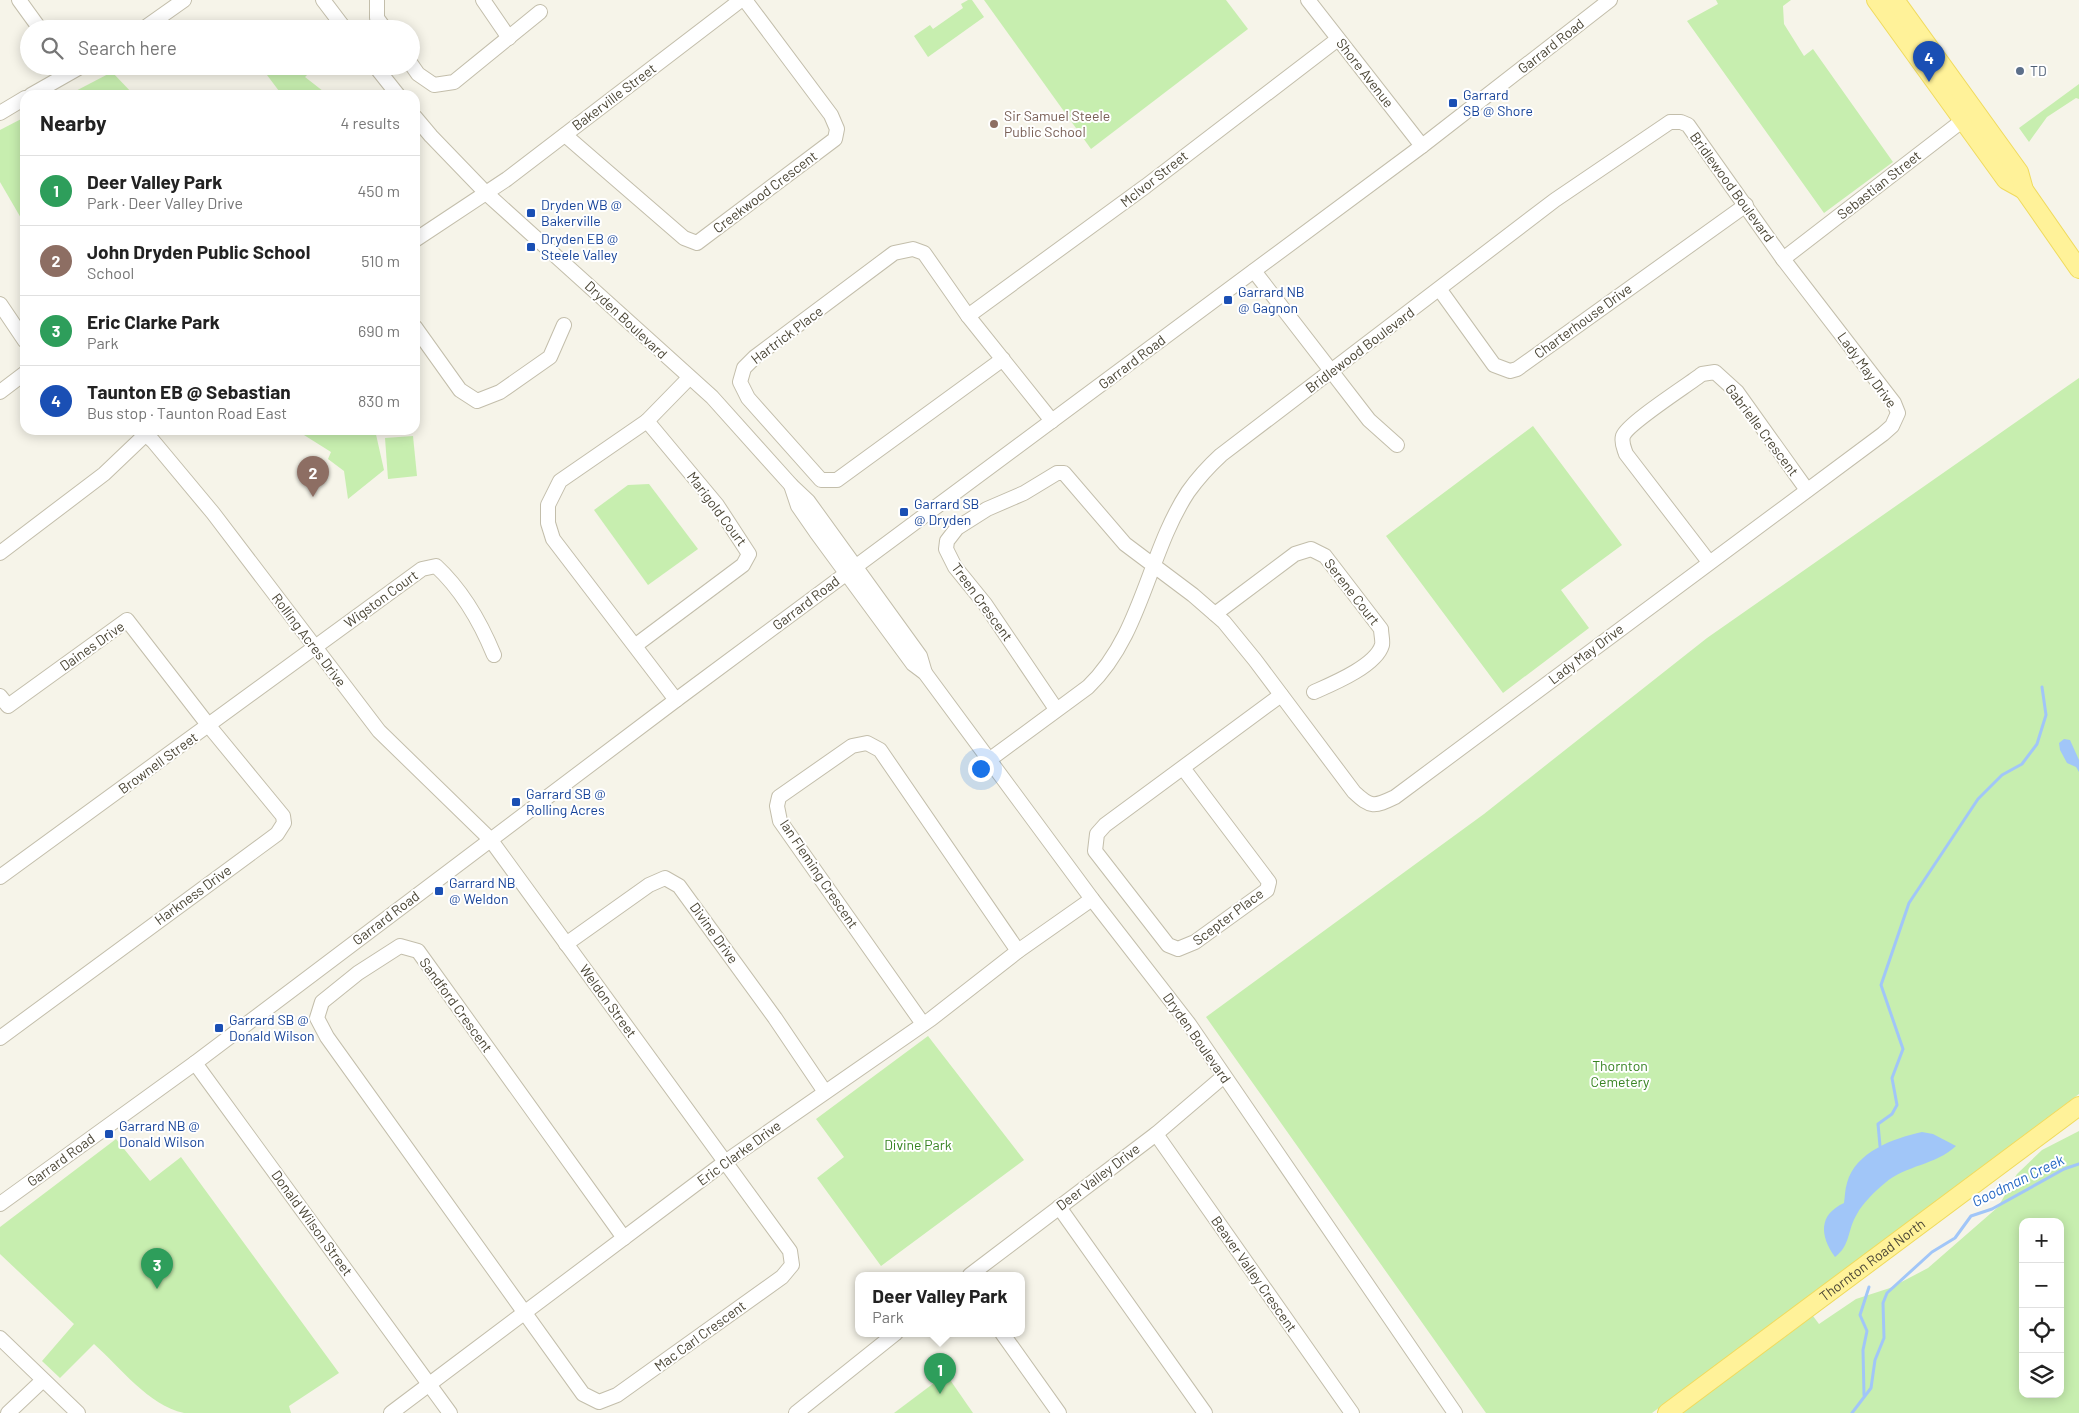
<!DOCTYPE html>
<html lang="en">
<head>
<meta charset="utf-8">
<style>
	body { margin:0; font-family:Barlow,sans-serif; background:#f6f6f6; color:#222 }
	.controls { position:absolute; right:15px; bottom:15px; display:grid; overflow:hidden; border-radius:10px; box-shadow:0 2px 12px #0003 }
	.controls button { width:45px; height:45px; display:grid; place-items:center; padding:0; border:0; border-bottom:1px solid #e0e0e0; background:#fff; color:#222; font:25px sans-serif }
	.you { position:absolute; left:980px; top:768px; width:18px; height:18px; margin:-12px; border:4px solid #fff; border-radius:50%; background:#1a73e8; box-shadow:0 0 0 8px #1a73e833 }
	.badge { display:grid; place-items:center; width:32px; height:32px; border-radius:50%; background:#ff5f17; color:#fff; font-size:16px; font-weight:700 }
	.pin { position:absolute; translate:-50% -41px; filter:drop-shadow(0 1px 2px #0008) }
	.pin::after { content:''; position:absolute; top:26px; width:18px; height:15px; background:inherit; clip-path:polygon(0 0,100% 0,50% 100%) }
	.popup { position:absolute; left:855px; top:1272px; width:170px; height:65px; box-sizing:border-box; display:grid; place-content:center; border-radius:10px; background:#fff; filter:drop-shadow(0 1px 4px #0005); font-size:16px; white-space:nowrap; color:#767676 }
	.popup b { font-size:19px; color:#222 }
	.popup::after { content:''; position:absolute; left:50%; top:100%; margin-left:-10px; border:10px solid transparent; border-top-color:#fff }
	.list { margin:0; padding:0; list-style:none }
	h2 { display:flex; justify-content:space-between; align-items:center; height:65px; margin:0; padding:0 20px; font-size:21px }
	h2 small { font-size:16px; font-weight:400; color:#767676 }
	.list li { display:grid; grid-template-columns:32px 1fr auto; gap:15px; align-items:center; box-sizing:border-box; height:70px; padding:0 20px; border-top:1px solid #e0e0e0 }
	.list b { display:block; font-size:19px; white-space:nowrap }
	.list p { margin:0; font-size:16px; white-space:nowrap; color:#767676 }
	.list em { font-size:16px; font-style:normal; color:#767676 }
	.icon { flex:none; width:28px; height:28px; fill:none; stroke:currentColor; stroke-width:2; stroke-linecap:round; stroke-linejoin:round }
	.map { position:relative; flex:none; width:2079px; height:1413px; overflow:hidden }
	.search { position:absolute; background:#fff; box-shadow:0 2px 12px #0003; left:20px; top:20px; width:400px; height:55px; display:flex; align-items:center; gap:12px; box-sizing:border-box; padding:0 18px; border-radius:28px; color:#767676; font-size:19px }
	.panel { position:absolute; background:#fff; box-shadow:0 2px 12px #0003; left:20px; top:90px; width:400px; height:345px; border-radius:15px }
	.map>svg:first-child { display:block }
</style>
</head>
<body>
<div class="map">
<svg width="2079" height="1413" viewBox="0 0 2079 1413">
	<rect width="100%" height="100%" fill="#f6f4e9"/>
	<g fill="#c7eeaf" fill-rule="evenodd">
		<polygon points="968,0 972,0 984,17 928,57 914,36 930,25 933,29 963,8 961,4"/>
		<polygon points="984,0 1226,0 1248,29 1091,149"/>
		<polygon points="1716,0 1791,0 1783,6 1784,24 1804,56 1813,49 1893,162 1824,213 1687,21 1718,4"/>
		<polygon points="278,66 316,66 305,77 328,95 282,95 267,75"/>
		<polygon points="112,72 134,95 68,95"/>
		<polygon points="2079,84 2079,99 2076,98 2047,117 2029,142 2019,128"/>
		<polygon points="25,117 25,225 0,182 0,130"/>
		<polygon points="2079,378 2079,1094 1652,1413 1486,1413 1206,1017 1484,814 1707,638"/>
		<polygon points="1533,426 1622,545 1561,590 1589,628 1503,693 1386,536"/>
		<polygon points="296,430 375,430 384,470 348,499 344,471 328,459 331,452"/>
		<polygon points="413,436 417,476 388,479 385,438"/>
		<polygon points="649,484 698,549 648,585 594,510 628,485"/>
		<polygon points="928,1036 1024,1160 881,1266 817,1178 844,1157 816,1119"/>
		<path d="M2079,1131V1413H1682L1813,1316L1819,1324L1856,1299L1890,1288L1928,1268L1998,1207L2017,1174L2042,1150ZM2023,1222H2060V1394H2023Z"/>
		<path d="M116,1139L150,1181L181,1157L339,1373L289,1406L291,1413H184C148,1405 121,1368 94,1344L60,1378L42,1361L74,1324L0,1254V1227Z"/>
		<polygon points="946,1374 973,1413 894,1413"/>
	</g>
	<g fill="#a1c6f8">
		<polygon points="2064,739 2070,740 2079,760 2079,772 2076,767 2067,763 2060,750 2059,743"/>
		<path d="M1922,1132L1933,1134L1956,1146C1936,1165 1906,1165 1885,1183C1876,1190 1862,1204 1857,1214C1847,1230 1851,1245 1835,1257C1820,1236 1818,1215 1844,1203C1845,1196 1845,1189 1847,1183C1855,1152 1894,1138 1922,1132Z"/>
	</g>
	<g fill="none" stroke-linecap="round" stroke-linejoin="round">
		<g stroke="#a1c6f8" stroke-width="3">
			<polyline points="1880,1146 1878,1124 1892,1114 1897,1105 1892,1078 1903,1049 1881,985 1909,903 1978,799 2002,775 2022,764 2037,744 2046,715 2042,687"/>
			<polyline points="1864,1395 1863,1350 1867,1331 1860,1315 1869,1287"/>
			<polyline points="1852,1413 1871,1388 1875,1360 1884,1338 1883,1303 1887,1293 1932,1252 1955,1238 1971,1216 1992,1209 2064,1169 2079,1164"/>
		</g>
		<g stroke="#c3beab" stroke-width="16">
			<g id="minor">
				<polyline points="19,0 40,29"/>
				<polyline points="323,0 345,29"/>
				<polyline points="377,0 377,18 385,29"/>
				<polyline points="483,0 509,38"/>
				<polyline points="1308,0 1422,146"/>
				<polyline points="143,29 184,0"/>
				<polyline points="411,64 418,74 434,85 454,82 540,12"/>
				<polyline points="375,66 398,95"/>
				<polyline points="31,95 82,66"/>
				<polyline points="0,113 25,98"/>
				<polyline points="415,117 431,136 486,193 712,397 791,485 808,501 920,656 925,673"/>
				<polyline points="565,135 684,238 697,243 835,139 837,129 831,115 745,0"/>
				<polyline points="415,240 507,179 741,0"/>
				<polyline points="1783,259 1971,114"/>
				<polyline points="1254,271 1369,420 1397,445"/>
				<polyline points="1440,290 1494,365 1510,371 1517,369 1746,205"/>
				<polyline points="0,304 25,341"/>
				<polyline points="968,316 1146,186 1338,39"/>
				<polyline points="415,327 460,390 477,401 500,392 550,357 564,325"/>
				<polyline points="1003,359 837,480 821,480 748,398 740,382 744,368 755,357 894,253 913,249 924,253 968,316 1052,421"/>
				<polyline points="0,392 25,373"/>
				<polyline points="141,430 153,441 213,513 379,731 490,839 790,1251 792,1265 782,1277 617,1395 599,1402 583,1394 327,1037 317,1018 322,1002 358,973 400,946 418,951 624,1238"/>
				<polyline points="791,485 798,506 816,532 913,664 925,673 1092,899 1189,1024 1455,1413"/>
				<polyline points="0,553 104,474 146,434"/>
				<path d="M1709,562L1626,454C1624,448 1621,443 1623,436C1628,423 1688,385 1702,374L1715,372L1737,392L1807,490"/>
				<path d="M1215,614L1295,554L1311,549L1325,556L1381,629C1381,634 1383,641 1382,645C1376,666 1332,684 1314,692"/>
				<polyline points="636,645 743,565 749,554 717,505 647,421"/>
				<polyline points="0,696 8,706 127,620 209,726 283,816 284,823 277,834 0,1038"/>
				<polyline points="676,700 553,539 548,523 548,505 560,481 647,421 689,378"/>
				<path d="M989,760L1088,687C1142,635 1148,553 1188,492C1198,478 1209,466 1221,455L1555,200L1670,122H1681L1688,125L1783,259L1894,403L1898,413L1892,426L1883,434L1395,797C1374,807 1371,808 1354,792L1255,660L1224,622L1193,595L1125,544L1064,473H1057L1024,493L987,509L957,528L947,541L946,549L955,567L985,604L1056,709"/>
				<polyline points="1183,768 1269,882 1267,890 1195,942 1178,949 1168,945 1095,851 1097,834 1105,825 1281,695"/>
				<path d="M0,877L422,569L436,566C463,591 480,621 494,655"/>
				<polyline points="566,944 649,885 665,878 679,886 775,1018 825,1092"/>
				<polyline points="923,1024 780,821 777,806 779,797 852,746 867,743 880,750 1018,951"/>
				<polyline points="195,1063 450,1413"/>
				<polyline points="1156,1134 1352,1413"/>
				<polyline points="0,1204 195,1063 676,700 1422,146 1610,0"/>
				<polyline points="1059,1207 1205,1413"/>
				<polyline points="970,1275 1156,1134 1224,1076"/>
				<polyline points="1002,1333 1059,1413"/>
				<polyline points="0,1338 78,1413"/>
				<polyline points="8,1413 42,1381"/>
				<polyline points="391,1413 725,1162 931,1019 1018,951 1092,899"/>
				<polyline points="796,1413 896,1333"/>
			</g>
		</g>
		<g stroke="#f0db5e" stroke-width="20">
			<g id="major">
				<polyline points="1876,0 2006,180 2024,190"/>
				<polyline points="1895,0 2019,172 2024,190 2079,269"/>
				<path id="s1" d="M1667,1413L2079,1106"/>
			</g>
		</g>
		<use href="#minor" stroke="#fff" stroke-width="14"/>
		<use href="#major" stroke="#fff299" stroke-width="18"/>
	</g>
	<circle fill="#5c6f8a" stroke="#fff" stroke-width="2" cx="2020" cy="71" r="5"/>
	<g fill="#1a4fb4" stroke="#fff" stroke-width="2">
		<rect x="1448" y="98" width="10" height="10" rx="2.5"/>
		<rect x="526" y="208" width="10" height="10" rx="2.5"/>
		<rect x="526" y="242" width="10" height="10" rx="2.5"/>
		<rect x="1223" y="295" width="10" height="10" rx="2.5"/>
		<rect x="899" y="507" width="10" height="10" rx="2.5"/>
		<rect x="511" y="797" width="10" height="10" rx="2.5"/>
		<rect x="434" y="886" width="10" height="10" rx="2.5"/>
		<rect x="214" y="1023" width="10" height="10" rx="2.5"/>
		<rect x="104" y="1129" width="10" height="10" rx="2.5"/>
	</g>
	<circle fill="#8d6e63" stroke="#fff" stroke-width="2" cx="994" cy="124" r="5"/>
	<g text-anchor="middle" stroke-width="4" stroke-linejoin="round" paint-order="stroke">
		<g font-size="14" fill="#4b4636" stroke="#fff">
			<text transform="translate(1551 46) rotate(-38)" y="5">Garrard Road</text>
			<text transform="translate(1365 73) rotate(52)" y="5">Shore Avenue</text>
			<text transform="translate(614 97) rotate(-37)" y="5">Bakerville Street</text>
			<text transform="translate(1154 179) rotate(-38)" y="5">McIvor Street</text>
			<text transform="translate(1879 185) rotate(-38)" y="5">Sebastian Street</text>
			<text transform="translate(1732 187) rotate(54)" y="5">Bridlewood Boulevard</text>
			<text transform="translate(765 192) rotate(-37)" y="5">Creekwood Crescent</text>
			<text transform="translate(626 320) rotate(43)" y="5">Dryden Boulevard</text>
			<text transform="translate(1583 321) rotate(-36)" y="5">Charterhouse Drive</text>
			<text transform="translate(787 335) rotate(-37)" y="5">Hartrick Place</text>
			<text transform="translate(1360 350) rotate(-37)" y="5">Bridlewood Boulevard</text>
			<text transform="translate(1132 362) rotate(-37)" y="5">Garrard Road</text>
			<text transform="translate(1867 370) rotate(54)" y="5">Lady May Drive</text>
			<text transform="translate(1762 430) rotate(53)" y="5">Gabrielle Crescent</text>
			<text transform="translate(717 509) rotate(53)" y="5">Marigold Court</text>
			<text transform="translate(1352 592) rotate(52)" y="5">Serene Court</text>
			<text transform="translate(381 599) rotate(-36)" y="5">Wigston Court</text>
			<text transform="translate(982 602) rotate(54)" y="5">Treen Crescent</text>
			<text transform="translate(806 603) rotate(-37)" y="5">Garrard Road</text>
			<text transform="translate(309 640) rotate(53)" y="5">Rolling Acres Drive</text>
			<text transform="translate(92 646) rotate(-35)" y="5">Daines Drive</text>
			<text transform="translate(1586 654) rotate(-37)" y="5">Lady May Drive</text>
			<text transform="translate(158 763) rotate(-36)" y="5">Brownell Street</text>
			<text transform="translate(819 874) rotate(56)" y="5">Ian Fleming Crescent</text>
			<text transform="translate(193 895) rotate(-36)" y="5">Harkness Drive</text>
			<text transform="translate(1228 917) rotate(-37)" y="5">Scepter Place</text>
			<text transform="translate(386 918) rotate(-37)" y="5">Garrard Road</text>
			<text transform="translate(714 933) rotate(54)" y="5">Divine Drive</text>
			<text transform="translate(608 1001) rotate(54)" y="5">Weldon Street</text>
			<text transform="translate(456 1005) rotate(54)" y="5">Sandford Crescent</text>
			<text transform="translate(1197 1038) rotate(55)" y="5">Dryden Boulevard</text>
			<text transform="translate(739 1153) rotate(-36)" y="5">Eric Clarke Drive</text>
			<text transform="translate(61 1160) rotate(-36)" y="5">Garrard Road</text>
			<text transform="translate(1098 1177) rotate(-37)" y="5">Deer Valley Drive</text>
			<text transform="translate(312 1223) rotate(54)" y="5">Donald Wilson Street</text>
			<text dy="5" stroke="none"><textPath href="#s1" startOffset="256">Thornton Road North</textPath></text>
			<text transform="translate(1254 1274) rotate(55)" y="5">Beaver Valley Crescent</text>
			<text transform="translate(700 1336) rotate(-36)" y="5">Mac Carl Crescent</text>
		</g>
		<g font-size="14" fill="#4e5e75" stroke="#fff" text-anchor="start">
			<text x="2030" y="76">TD</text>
		</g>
		<g font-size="14" fill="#164399" stroke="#fff" text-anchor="start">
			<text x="1463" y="100">Garrard<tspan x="1463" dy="16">SB @ Shore</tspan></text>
			<text x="541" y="210">Dryden WB @<tspan x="541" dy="16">Bakerville</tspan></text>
			<text x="541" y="244">Dryden EB @<tspan x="541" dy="16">Steele Valley</tspan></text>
			<text x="1238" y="297">Garrard NB<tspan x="1238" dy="16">@ Gagnon</tspan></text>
			<text x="914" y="509">Garrard SB<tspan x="914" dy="16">@ Dryden</tspan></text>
			<text x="526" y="799">Garrard SB @<tspan x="526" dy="16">Rolling Acres</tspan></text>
			<text x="449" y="888">Garrard NB<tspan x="449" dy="16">@ Weldon</tspan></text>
			<text x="229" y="1025">Garrard SB @<tspan x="229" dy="16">Donald Wilson</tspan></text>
			<text x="119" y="1131">Garrard NB @<tspan x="119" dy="16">Donald Wilson</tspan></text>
		</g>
		<g font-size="14" fill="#785e54" stroke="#fff" text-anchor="start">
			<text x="1004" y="121">Sir Samuel Steele<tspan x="1004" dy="16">Public School</tspan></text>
		</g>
		<g font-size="14" fill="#388423" stroke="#fff">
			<text x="1620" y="1071">Thornton<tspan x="1620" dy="16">Cemetery</tspan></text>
			<text x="918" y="1150">Divine Park</text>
		</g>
		<g font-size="15" font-style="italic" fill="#2366c3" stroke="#fff">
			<text transform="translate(2018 1181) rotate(-26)" y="5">Goodman Creek</text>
		</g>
	</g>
</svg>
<div class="controls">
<button>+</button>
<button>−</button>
<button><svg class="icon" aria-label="locate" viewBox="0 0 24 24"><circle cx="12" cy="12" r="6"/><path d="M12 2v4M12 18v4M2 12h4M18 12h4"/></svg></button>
<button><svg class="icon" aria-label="layers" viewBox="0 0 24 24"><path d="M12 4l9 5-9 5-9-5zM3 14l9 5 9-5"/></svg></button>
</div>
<div class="you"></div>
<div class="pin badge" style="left:940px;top:1394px;background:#2e9e5b">1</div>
<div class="popup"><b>Deer Valley Park</b>Park</div>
<div class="pin badge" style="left:313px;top:497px;background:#8d6e63">2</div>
<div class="pin badge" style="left:157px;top:1289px;background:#2e9e5b">3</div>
<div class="pin badge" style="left:1929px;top:82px;background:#1a4fb4">4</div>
<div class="search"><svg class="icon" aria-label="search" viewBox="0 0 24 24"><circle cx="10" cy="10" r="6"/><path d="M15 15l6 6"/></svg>Search here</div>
<section class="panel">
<h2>Nearby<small>4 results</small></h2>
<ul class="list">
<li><span class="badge" style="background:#2e9e5b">1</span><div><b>Deer Valley Park</b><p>Park · Deer Valley Drive</p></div><em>450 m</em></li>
<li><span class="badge" style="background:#8d6e63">2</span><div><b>John Dryden Public School</b><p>School</p></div><em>510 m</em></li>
<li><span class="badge" style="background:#2e9e5b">3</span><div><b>Eric Clarke Park</b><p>Park</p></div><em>690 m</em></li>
<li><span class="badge" style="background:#1a4fb4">4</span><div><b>Taunton EB @ Sebastian</b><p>Bus stop · Taunton Road East</p></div><em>830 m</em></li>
</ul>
</section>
</div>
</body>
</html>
